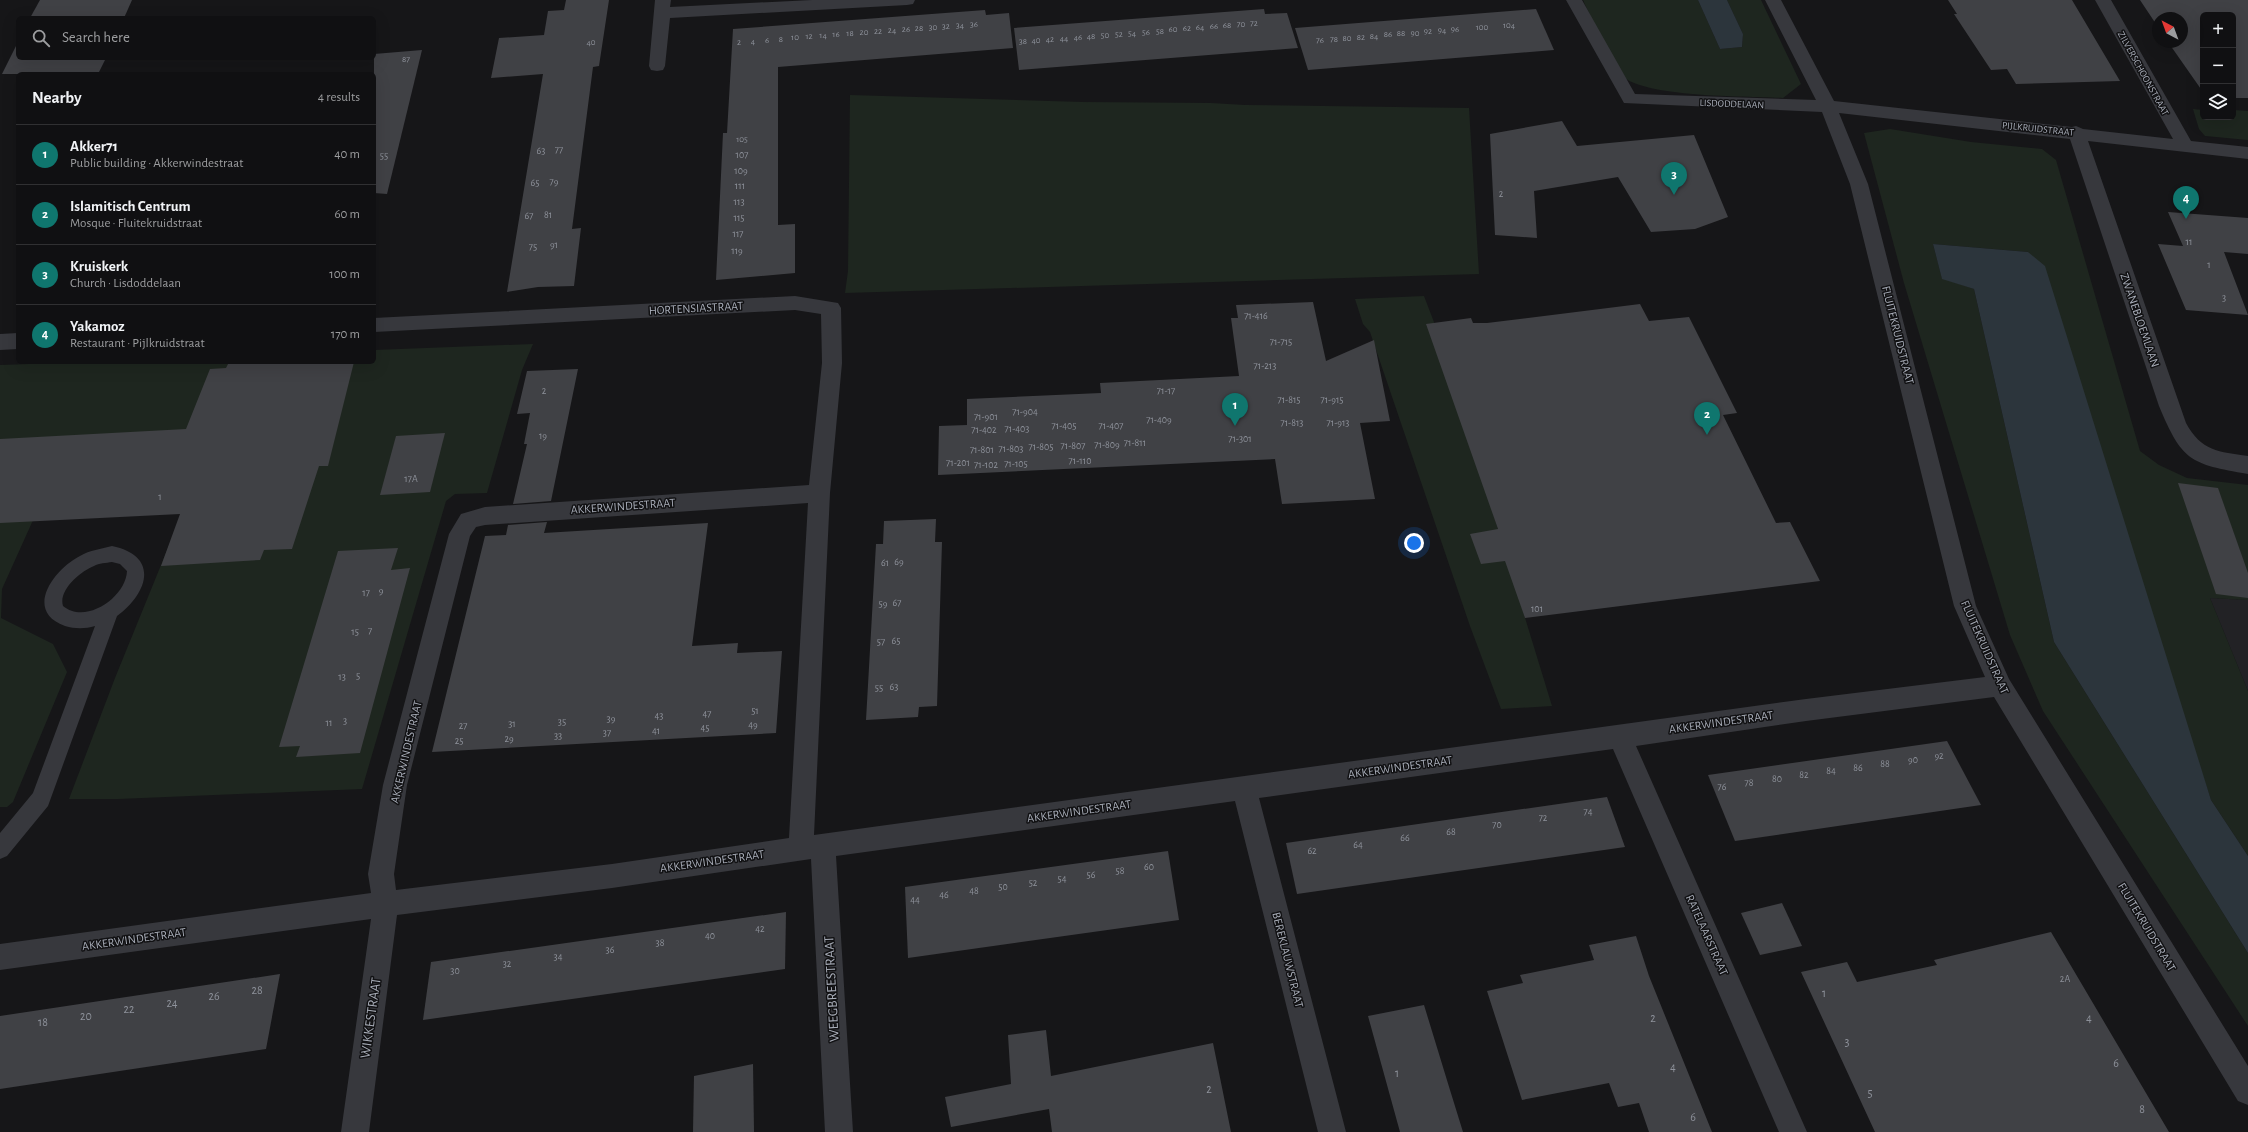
<!DOCTYPE html>
<html lang="en">
<head>
<meta charset="utf-8">
<style>
	body { margin:0; font-family:"Alegreya Sans",sans-serif; background:#19191b; color:#f1f3f6 }
	.controls { position:absolute; right:12px; top:12px; display:grid; overflow:hidden; border-radius:6px; box-shadow:0 4px 16px #0002 }
	.controls button { width:36px; height:36px; display:grid; place-items:center; padding:0; border:0; border-bottom:1px solid #303032; background:#101012; color:#f1f3f6; font:20px sans-serif }
	.compass { position:absolute; left:2152px; top:12px; width:36px; height:36px; border-radius:50%; background:#101012; box-shadow:0 4px 16px #0002; rotate:319deg }
	.you { position:absolute; left:1414px; top:543px; width:14px; height:14px; margin:-10px; border:3px solid #fff; border-radius:50%; background:#1a73e8; box-shadow:0 0 0 6px #1a73e833 }
	.badge { display:grid; place-items:center; width:26px; height:26px; border-radius:50%; background:#0f766e; color:#fff; font-size:13px; font-weight:700 }
	.pin { position:absolute; translate:-50% -33px; filter:drop-shadow(0 1px 2px #0008) }
	.pin::after { content:''; position:absolute; top:21px; width:14px; height:12px; background:inherit; clip-path:polygon(0 0,100% 0,50% 100%) }
	.list { margin:0; padding:0; list-style:none }
	h2 { display:flex; justify-content:space-between; align-items:center; height:52px; margin:0; padding:0 16px; font-size:17px }
	h2 small { font-size:13px; font-weight:400; color:#9c9d9f }
	.list li { display:grid; grid-template-columns:26px 1fr auto; gap:12px; align-items:center; box-sizing:border-box; height:60px; padding:0 16px; border-top:1px solid #303032 }
	.list b { display:block; font-size:15px; white-space:nowrap }
	.list p { margin:0; font-size:13px; white-space:nowrap; color:#9c9d9f }
	.list em { font-size:13px; font-style:normal; color:#9c9d9f }
	.icon { flex:none; width:22px; height:22px; fill:none; stroke:currentColor; stroke-width:2; stroke-linecap:round; stroke-linejoin:round }
	.map { position:relative; flex:none; width:2248px; height:1132px; overflow:hidden }
	.search { position:absolute; background:#101012; box-shadow:0 4px 16px #0002; left:16px; top:16px; width:360px; height:44px; display:flex; align-items:center; gap:10px; box-sizing:border-box; padding:0 14px; border-radius:6px; color:#9c9d9f; font-size:15px }
	.panel { position:absolute; background:#101012; box-shadow:0 4px 16px #0002; left:16px; top:72px; width:360px; height:292px; border-radius:6px }
	.map>svg:first-child { display:block }
</style>
</head>
<body>
<div class="map">
<svg width="2248" height="1132" viewBox="0 0 2248 1132">
	<rect width="100%" height="100%" fill="#161618"/>
	<polygon fill="#222225" points="2210,598 2248,600 2248,691"/>
	<g fill="#1e261f">
		<path d="M1583,0H1698L1720,49L1742,47L1743,34L1727,0H1761L1801,84L1783,98C1747,96 1647,98 1622,76C1615,70 1589,13 1583,0Z"/>
		<polygon points="850,95 1083,102 1211,103 1245,105 1469,108 1479,274 845,293 848,271"/>
		<polygon points="2193,109 2203,110 2203,117 2233,117 2233,110 2248,111 2248,140 2205,136 2199,129"/>
		<polygon points="1890,129 1971,142 2042,149 2056,160 2140,451 2159,465 2187,478 2248,485 2248,600 2210,598 2248,691 2248,856 2211,800 2028,252 1933,244 1942,278 1974,289 2054,642 2248,953 2248,1026 2043,711 2010,635 1904,283 1864,133"/>
		<polygon points="1424,296 1437,330 1552,706 1501,709 1470,626 1370,332 1363,324 1355,299"/>
		<polygon points="533,344 522,370 487,493 455,494 446,501 362,789 118,799 69,799 115,678 183,511 34,518 2,589 1,618 53,644 67,672 13,802 7,807 0,807 0,365 88,362 374,362 374,350"/>
	</g>
	<g fill="#2c353c">
		<polygon points="1698,0 1727,0 1743,34 1742,47 1720,49"/>
		<polygon points="1933,244 2028,252 2045,266 2211,800 2248,856 2248,953 2054,642 1974,289 1942,279"/>
	</g>
	<g fill="#404145">
		<polygon points="40,0 132,0 124,18 30,18"/>
		<polygon points="566,0 609,0 599,66 593,67 572,229 581,228 574,286 538,287 507,292 543,74 491,78 499,38 544,35 548,11 564,10"/>
		<polygon points="1948,0 2072,0 2120,81 2016,84 2007,69 1991,70 1954,14 1957,14"/>
		<polygon points="2140,0 2248,0 2248,98 2233,98 2233,15 2203,15 2203,92 2168,42 2182,42 2182,18 2158,18 2158,27"/>
		<polygon points="1264,9 1265,14 1287,13 1298,48 1019,70 1014,28"/>
		<polygon points="1536,9 1554,50 1308,70 1295,28"/>
		<polygon points="985,10 986,15 1009,13 1013,48 778,67 778,225 795,224 795,273 716,280 723,133 727,133 733,29"/>
		<polygon points="18,42 18,58 106,58 98,74 2,74"/>
		<polygon points="422,50 387,194 374,193 374,54"/>
		<polygon points="1562,121 1577,146 1694,135 1728,217 1695,229 1651,232 1618,177 1534,191 1537,238 1495,235 1490,134"/>
		<polygon points="2168,212 2248,218 2248,254 2224,252 2248,315 2186,310 2158,244 2183,246"/>
		<polygon points="1313,302 1326,361 1374,340 1390,421 1360,423 1375,499 1282,504 1275,459 938,475 939,426 967,425 967,399 1101,393 1100,383 1239,376 1231,318 1238,318 1236,305"/>
		<polygon points="1640,304 1649,321 1689,317 1737,413 1723,415 1776,523 1790,522 1820,581 1525,618 1505,561 1481,564 1470,534 1498,529 1426,324 1471,318 1473,323 1487,323"/>
		<polygon points="229,362 354,362 328,466 319,466 292,549 264,550 260,560 161,566 180,514 0,523 0,439 186,429 210,369 226,368"/>
		<polygon points="578,369 551,501 513,504 527,444 524,444 530,413 517,414 527,371"/>
		<polygon points="445,433 430,492 380,495 396,436"/>
		<polygon points="2178,483 2218,488 2248,573 2248,598 2216,594"/>
		<polygon points="936,519 935,542 942,542 937,706 919,707 918,717 866,720 876,544 883,544 884,521"/>
		<polygon points="547,522 544,533 708,523 692,646 738,643 737,653 782,651 776,733 432,752 485,536 506,535 508,525"/>
		<polygon points="398,548 391,570 410,568 360,753 296,757 300,746 279,747 338,551"/>
		<polygon points="1947,741 1981,805 1735,841 1708,775"/>
		<polygon points="1607,797 1625,847 1297,894 1286,843"/>
		<polygon points="1168,851 1179,920 908,958 905,887"/>
		<polygon points="1782,903 1802,946 1760,955 1741,913"/>
		<polygon points="786,912 785,969 423,1020 431,962"/>
		<polygon points="2051,932 2169,1132 1875,1132 1801,972 1847,962 1857,982 1937,965 1934,960"/>
		<polygon points="1636,936 1649,976 1712,1132 1649,1132 1639,1103 1618,1107 1609,1083 1522,1100 1487,991 1523,983 1520,975 1594,960 1589,945"/>
		<polygon points="280,974 266,1049 0,1089 0,1016"/>
		<polygon points="1424,1005 1450,1090 1463,1132 1400,1132 1368,1016"/>
		<polygon points="1046,1030 1051,1076 1213,1043 1231,1132 1052,1132 1049,1109 951,1127 945,1097 1011,1084 1008,1035"/>
		<polygon points="753,1064 754,1132 693,1132 694,1076"/>
	</g>
	<g fill="none" stroke-linecap="round" stroke-linejoin="round">
		<path fill="#37383d" fill-rule="evenodd" d="M112,546C160,556 148,593 117,616L48,806L7,856L0,859V833L33,793L95,626C85,629 75,629 65,626C23,611 54,569 80,556C90,550 101,549 112,546ZM112,562L120,564L127,571C126,597 86,625 63,606C58,590 81,571 94,566C99,563 106,563 112,562Z"/>
		<g fill="#37383d" fill-rule="evenodd">
			<polygon points="655,0 671,0 670,7 812,0 915,0 913,4 907,5 670,18 665,66 663,70 657,71 651,70 649,66"/>
			<path d="M1566,0H1582L1635,94L1816,100L1765,0H1781L1834,101L2072,127L2076,126L2083,129L2173,139L2095,0H2111L2191,141L2248,147V159L2088,141L2186,423C2201,451 2219,452 2248,456V474C2190,464 2182,461 2159,406L2070,139L1839,113L1868,184L1976,606L2009,679L2248,1066V1105L2238,1101L1994,697L1806,721L1636,746L1807,1132H1779L1613,749L1259,798L1346,1132H1318L1235,801L836,856L853,1132H825L811,859L612,888L397,915L369,1132H341L371,919L0,970V944L371,893L368,874L383,785L449,534L461,514L485,507L809,485L822,363L821,314L795,310L374,332V318L795,296L838,303L841,308L842,363L830,493L814,835L1806,699L1985,677L1954,606L1850,184L1822,112L1624,103ZM808,503L789,838L612,864L396,890L394,874L407,785L470,536L476,527L485,525Z"/>
			<polygon points="18,333 18,349 0,350 0,334"/>
		</g>
	</g>
	<g text-anchor="middle" stroke-width="3" stroke-linejoin="round" paint-order="stroke">
		<g font-size="9" fill="#8e929b">
			<text x="1254" y="26">72</text>
			<text x="974" y="27">36</text>
			<text x="1241" y="27">70</text>
			<text x="960" y="28">34</text>
			<text x="1227" y="28">68</text>
			<text x="1509" y="28">104</text>
			<text x="946" y="29">32</text>
			<text x="1214" y="29">66</text>
			<text x="933" y="30">30</text>
			<text x="1200" y="30">64</text>
			<text x="1482" y="30">100</text>
			<text x="919" y="31">28</text>
			<text x="1187" y="31">62</text>
			<text x="906" y="32">26</text>
			<text x="1173" y="32">60</text>
			<text x="1455" y="32">96</text>
			<text x="892" y="33">24</text>
			<text x="1442" y="33">94</text>
			<text x="878" y="34">22</text>
			<text x="1160" y="34">58</text>
			<text x="1428" y="34">92</text>
			<text x="864" y="35">20</text>
			<text x="1146" y="35">56</text>
			<text x="850" y="36">18</text>
			<text x="1132" y="36">54</text>
			<text x="1401" y="36">88</text>
			<text x="1415" y="36">90</text>
			<text x="836" y="37">16</text>
			<text x="1119" y="37">52</text>
			<text x="1388" y="37">86</text>
			<text x="823" y="38">14</text>
			<text x="1105" y="38">50</text>
			<text x="809" y="39">12</text>
			<text x="1091" y="39">48</text>
			<text x="1374" y="39">84</text>
			<text x="795" y="40">10</text>
			<text x="1078" y="40">46</text>
			<text x="1361" y="40">82</text>
			<text x="1064" y="41">44</text>
			<text x="1347" y="41">80</text>
			<text x="781" y="42">8</text>
			<text x="1050" y="42">42</text>
			<text x="1334" y="42">78</text>
			<text x="767" y="43">6</text>
			<text x="1036" y="43">40</text>
			<text x="1320" y="43">76</text>
			<text x="753" y="44">4</text>
			<text x="1023" y="44">38</text>
			<text x="591" y="45">40</text>
			<text x="739" y="45">2</text>
			<text x="406" y="62">87</text>
			<text x="742" y="142">105</text>
		</g>
		<g font-size="10" fill="#a8adb8" stroke="#111113">
			<text transform="translate(2144 73) rotate(61)" y="4">ZILVERSCHOONSTRAAT</text>
			<text transform="translate(1732 103) rotate(2)" y="4">LISDODDELAAN</text>
			<text transform="translate(2038 128) rotate(6)" y="4">PIJLKRUIDSTRAAT</text>
		</g>
		<g font-size="10" fill="#8e929b">
			<text x="559" y="153">77</text>
			<text x="541" y="154">63</text>
			<text x="742" y="158">107</text>
			<text x="384" y="159">55</text>
			<text x="741" y="174">109</text>
			<text x="554" y="185">79</text>
			<text x="535" y="186">65</text>
			<text x="740" y="189">111</text>
			<text x="1501" y="197">2</text>
			<text x="739" y="205">113</text>
			<text x="548" y="218">81</text>
			<text x="529" y="219">67</text>
			<text x="739" y="221">115</text>
			<text x="738" y="237">117</text>
			<text x="2189" y="245">11</text>
			<text x="554" y="248">91</text>
			<text x="533" y="250">75</text>
			<text x="737" y="254">119</text>
			<text x="2209" y="268">1</text>
			<text x="2224" y="301">3</text>
			<text x="1256" y="319">71-416</text>
			<text x="1281" y="345">71-715</text>
			<text x="1265" y="369">71-213</text>
			<text x="544" y="394">2</text>
			<text x="1166" y="394">71-17</text>
			<text x="1289" y="403">71-815</text>
			<text x="1332" y="403">71-915</text>
			<text x="1025" y="415">71-904</text>
			<text x="986" y="420">71-901</text>
			<text x="1159" y="423">71-409</text>
			<text x="1292" y="426">71-813</text>
			<text x="1338" y="426">71-913</text>
			<text x="1064" y="429">71-405</text>
			<text x="1111" y="429">71-407</text>
			<text x="1017" y="432">71-403</text>
			<text x="984" y="433">71-402</text>
			<text x="543" y="439">19</text>
			<text x="1240" y="442">71-301</text>
			<text x="1135" y="446">71-811</text>
			<text x="1107" y="448">71-809</text>
			<text x="1073" y="449">71-807</text>
			<text x="1041" y="450">71-805</text>
			<text x="1011" y="452">71-803</text>
			<text x="982" y="453">71-801</text>
			<text x="1080" y="464">71-110</text>
			<text x="958" y="466">71-201</text>
			<text x="1016" y="467">71-105</text>
			<text x="986" y="468">71-102</text>
			<text x="411" y="482">17A</text>
			<text x="160" y="500">1</text>
			<text x="899" y="565">69</text>
			<text x="885" y="566">61</text>
			<text x="381" y="594">9</text>
			<text x="366" y="596">17</text>
			<text x="897" y="606">67</text>
			<text x="883" y="607">59</text>
			<text x="1537" y="612">101</text>
			<text x="370" y="634">7</text>
			<text x="355" y="635">15</text>
			<text x="896" y="644">65</text>
			<text x="881" y="645">57</text>
			<text x="358" y="679">5</text>
			<text x="342" y="680">13</text>
			<text x="894" y="690">63</text>
			<text x="879" y="691">55</text>
			<text x="755" y="714">51</text>
			<text x="707" y="717">47</text>
			<text x="659" y="719">43</text>
			<text x="611" y="722">39</text>
			<text x="345" y="724">3</text>
			<text x="562" y="725">35</text>
			<text x="329" y="726">11</text>
			<text x="512" y="727">31</text>
			<text x="753" y="728">49</text>
			<text x="463" y="729">27</text>
			<text x="705" y="731">45</text>
			<text x="656" y="734">41</text>
			<text x="607" y="736">37</text>
			<text x="558" y="739">33</text>
			<text x="509" y="742">29</text>
			<text x="459" y="744">25</text>
			<text x="1939" y="759">92</text>
			<text x="1913" y="763">90</text>
			<text x="1885" y="767">88</text>
			<text x="1858" y="771">86</text>
			<text x="1831" y="774">84</text>
			<text x="1804" y="778">82</text>
			<text x="1777" y="782">80</text>
			<text x="1749" y="786">78</text>
			<text x="1722" y="790">76</text>
			<text x="1588" y="815">74</text>
			<text x="1543" y="821">72</text>
			<text x="1497" y="828">70</text>
			<text x="1451" y="835">68</text>
			<text x="1405" y="841">66</text>
			<text x="1358" y="848">64</text>
			<text x="1312" y="854">62</text>
			<text x="1149" y="870">60</text>
			<text x="1120" y="874">58</text>
			<text x="1091" y="878">56</text>
			<text x="1062" y="882">54</text>
			<text x="1033" y="886">52</text>
			<text x="1003" y="890">50</text>
			<text x="974" y="894">48</text>
			<text x="944" y="898">46</text>
			<text x="915" y="903">44</text>
			<text x="760" y="932">42</text>
			<text x="710" y="939">40</text>
			<text x="660" y="946">38</text>
			<text x="610" y="953">36</text>
			<text x="558" y="960">34</text>
			<text x="507" y="967">32</text>
			<text x="455" y="974">30</text>
			<text x="2065" y="982">2A</text>
		</g>
		<g font-size="12" fill="#a8adb8" stroke="#111113">
			<text transform="translate(696 308) rotate(-3)" y="4">HORTENSIASTRAAT</text>
			<text transform="translate(2140 320) rotate(71)" y="4">ZWANEBLOEMLAAN</text>
			<text transform="translate(1898 335) rotate(76)" y="4">FLUITEKRUIDSTRAAT</text>
			<text transform="translate(623 506) rotate(-4)" y="4">AKKERWINDESTRAAT</text>
			<text transform="translate(1985 647) rotate(66)" y="4">FLUITEKRUIDSTRAAT</text>
			<text transform="translate(1721 722) rotate(-8)" y="4">AKKERWINDESTRAAT</text>
			<text transform="translate(406 752) rotate(-77)" y="4">AKKERWINDESTRAAT</text>
			<text transform="translate(1400 767) rotate(-8)" y="4">AKKERWINDESTRAAT</text>
			<text transform="translate(1079 811) rotate(-8)" y="4">AKKERWINDESTRAAT</text>
			<text transform="translate(712 861) rotate(-8)" y="4">AKKERWINDESTRAAT</text>
			<text transform="translate(2147 927) rotate(59)" y="4">FLUITEKRUIDSTRAAT</text>
			<text transform="translate(1707 935) rotate(66)" y="4">RATELAARSTRAAT</text>
			<text transform="translate(134 939) rotate(-8)" y="4">AKKERWINDESTRAAT</text>
			<text transform="translate(1288 960) rotate(76)" y="4">BEREKLAUWSTRAAT</text>
		</g>
		<g font-size="12" fill="#8e929b">
			<text x="257" y="994">28</text>
			<text x="1824" y="997">1</text>
			<text x="214" y="1000">26</text>
			<text x="172" y="1007">24</text>
			<text x="129" y="1013">22</text>
			<text x="86" y="1020">20</text>
			<text x="1653" y="1022">2</text>
			<text x="2089" y="1022">4</text>
			<text x="43" y="1026">18</text>
			<text x="1847" y="1046">3</text>
			<text x="2116" y="1067">6</text>
			<text x="1673" y="1071">4</text>
			<text x="1397" y="1077">1</text>
			<text x="1209" y="1093">2</text>
			<text x="1870" y="1097">5</text>
			<text x="2142" y="1113">8</text>
			<text x="1693" y="1121">6</text>
		</g>
		<g font-size="14" fill="#a8adb8" stroke="#111113">
			<text transform="translate(831 989) rotate(-93)" y="5">WEEGBREESTRAAT</text>
			<text transform="translate(370 1018) rotate(-82)" y="5">WIKKESTRAAT</text>
		</g>
	</g>
</svg>
<div class="controls">
<button>+</button>
<button>−</button>
<button><svg class="icon" aria-label="layers" viewBox="0 0 24 24"><path d="M12 4l9 5-9 5-9-5zM3 14l9 5 9-5"/></svg></button>
</div>
<svg class="compass" viewBox="-18 -18 36 36"><path d="M0-13l5 13h-10z" fill="#e53935"/><path d="M0 13l5-13h-10z" fill="#9c9d9f"/></svg>
<div class="you"></div>
<div class="pin badge" style="left:1235px;top:426px">1</div>
<div class="pin badge" style="left:1707px;top:435px">2</div>
<div class="pin badge" style="left:1674px;top:195px">3</div>
<div class="pin badge" style="left:2186px;top:219px">4</div>
<div class="search"><svg class="icon" aria-label="search" viewBox="0 0 24 24"><circle cx="10" cy="10" r="6"/><path d="M15 15l6 6"/></svg>Search here</div>
<section class="panel">
<h2>Nearby<small>4 results</small></h2>
<ul class="list">
<li><span class="badge">1</span><div><b>Akker71</b><p>Public building · Akkerwindestraat</p></div><em>40 m</em></li>
<li><span class="badge">2</span><div><b>Islamitisch Centrum</b><p>Mosque · Fluitekruidstraat</p></div><em>60 m</em></li>
<li><span class="badge">3</span><div><b>Kruiskerk</b><p>Church · Lisdoddelaan</p></div><em>100 m</em></li>
<li><span class="badge">4</span><div><b>Yakamoz</b><p>Restaurant · Pijlkruidstraat</p></div><em>170 m</em></li>
</ul>
</section>
</div>
</body>
</html>
